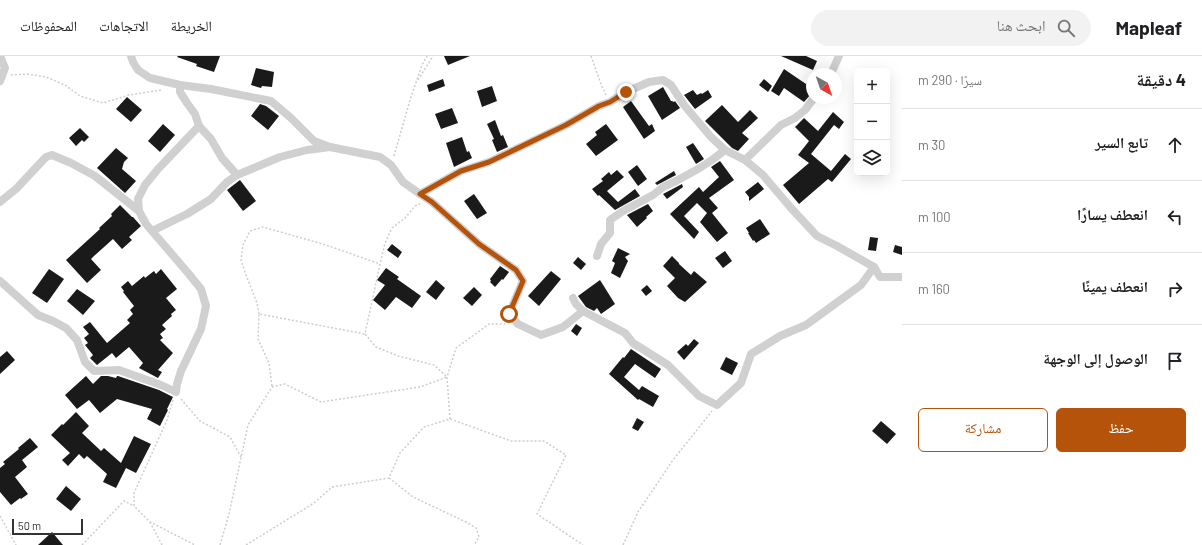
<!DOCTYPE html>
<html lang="ar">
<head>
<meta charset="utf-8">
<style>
	body { margin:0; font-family:Barlow,"Noto Naskh Arabic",sans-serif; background:#f2f2f2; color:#202124; direction:rtl }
	.controls { position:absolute; right:12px; top:12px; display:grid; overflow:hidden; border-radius:6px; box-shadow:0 4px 16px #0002 }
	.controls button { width:36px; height:36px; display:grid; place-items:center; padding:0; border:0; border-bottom:1px solid #e0e0e0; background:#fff; color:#202124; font:20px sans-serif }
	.compass { position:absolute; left:806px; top:12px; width:36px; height:36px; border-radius:50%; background:#fff; box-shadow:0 4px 16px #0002; rotate:140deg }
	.scale { position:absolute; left:12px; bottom:10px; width:71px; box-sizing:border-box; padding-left:4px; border:2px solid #333; border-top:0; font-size:11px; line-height:14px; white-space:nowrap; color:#333; -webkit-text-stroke:3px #fff; paint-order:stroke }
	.stop { position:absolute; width:12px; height:12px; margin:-9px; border:3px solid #b45309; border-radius:50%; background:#fff }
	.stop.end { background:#b45309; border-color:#fff; box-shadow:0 1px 4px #0008 }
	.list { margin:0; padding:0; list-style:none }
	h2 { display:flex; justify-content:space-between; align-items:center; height:52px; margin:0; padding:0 16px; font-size:17px }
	h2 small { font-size:13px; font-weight:400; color:#757577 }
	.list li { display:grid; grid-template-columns:26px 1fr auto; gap:12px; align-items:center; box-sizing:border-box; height:72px; padding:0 16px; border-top:1px solid #e0e0e0 }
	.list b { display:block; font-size:15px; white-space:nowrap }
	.list em { font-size:13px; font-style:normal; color:#757577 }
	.actions { display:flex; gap:8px; padding:12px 16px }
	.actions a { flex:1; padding:9px 0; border:1px solid #b45309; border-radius:6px; text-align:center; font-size:14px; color:#b45309 }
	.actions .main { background:#b45309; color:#fff }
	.icon { flex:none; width:22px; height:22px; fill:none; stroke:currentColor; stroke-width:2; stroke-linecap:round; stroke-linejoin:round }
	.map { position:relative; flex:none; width:902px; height:489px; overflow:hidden; direction:ltr }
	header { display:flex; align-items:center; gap:24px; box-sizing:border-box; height:56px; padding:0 20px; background:#fff; border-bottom:1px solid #e0e0e0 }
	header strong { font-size:19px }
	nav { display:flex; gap:22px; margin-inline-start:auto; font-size:14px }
	.search { width:280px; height:36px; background:#f2f2f2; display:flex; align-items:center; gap:10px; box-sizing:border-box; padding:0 14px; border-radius:22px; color:#757577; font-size:15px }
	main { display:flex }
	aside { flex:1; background:#fff }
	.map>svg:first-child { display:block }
</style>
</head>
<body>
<header>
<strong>Mapleaf</strong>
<div class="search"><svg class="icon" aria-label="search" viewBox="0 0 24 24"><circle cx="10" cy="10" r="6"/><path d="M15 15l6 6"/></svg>ابحث هنا</div>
<nav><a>الخريطة</a><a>الاتجاهات</a><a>المحفوظات</a></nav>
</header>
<main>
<aside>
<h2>4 دقيقة<small>سيرًا · 290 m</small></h2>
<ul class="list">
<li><svg class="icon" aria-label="ahead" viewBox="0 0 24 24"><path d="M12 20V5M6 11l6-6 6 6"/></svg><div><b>تابع السير</b></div><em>30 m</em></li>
<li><svg class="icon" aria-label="left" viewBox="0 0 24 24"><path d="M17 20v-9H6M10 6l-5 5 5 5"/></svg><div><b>انعطف يسارًا</b></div><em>100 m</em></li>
<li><svg class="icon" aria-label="right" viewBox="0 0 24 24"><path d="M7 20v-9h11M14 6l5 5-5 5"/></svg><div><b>انعطف يمينًا</b></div><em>160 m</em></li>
<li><svg class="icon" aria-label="arrive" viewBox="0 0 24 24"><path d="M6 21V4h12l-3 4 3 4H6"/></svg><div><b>الوصول إلى الوجهة</b></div></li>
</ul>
<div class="actions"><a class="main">حفظ</a><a>مشاركة</a></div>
</aside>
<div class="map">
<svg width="902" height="489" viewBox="0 0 902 489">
	<rect width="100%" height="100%" fill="#fff"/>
	<g fill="#1a1a1a">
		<polygon points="178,0 220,0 214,16 196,10 197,8 177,1"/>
		<polygon points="444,0 470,0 448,9"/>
		<polygon points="781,0 806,0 817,5 813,14"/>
		<polygon points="256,12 274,16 272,31 262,30 261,32 251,29"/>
		<polygon points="784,13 806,28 812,20 812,37 804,46 784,32 779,40 771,35"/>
		<polygon points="443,23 445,30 429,36 427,29"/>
		<polygon points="764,23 772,30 768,36 759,29"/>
		<polygon points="492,30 497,45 482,51 477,35"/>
		<polygon points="663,31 671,45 672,45 674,46 675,45 680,52 662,64 648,40"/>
		<polygon points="693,34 697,39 701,37 702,38 708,34 712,41 695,53 684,39"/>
		<polygon points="127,41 142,54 131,66 116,53"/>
		<polygon points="631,45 649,70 652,68 655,75 644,83 623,51"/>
		<polygon points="260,48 266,50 279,60 268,74 251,60"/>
		<polygon points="722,49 738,66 750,54 758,62 742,77 749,83 738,95 732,92 705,65"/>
		<polygon points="452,52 458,67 441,73 435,58"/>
		<polygon points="833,56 844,66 839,73 834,69 811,98 831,115 845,98 851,103 832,126 828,123 799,148 783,129 809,107 798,99 809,85 795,71 804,62 818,75"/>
		<polygon points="495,64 501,80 503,79 508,91 497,96 492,84 494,83 487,68"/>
		<polygon points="163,68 175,79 160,96 148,85"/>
		<polygon points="606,68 618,84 596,100 586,88 597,79 595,76"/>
		<polygon points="80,72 89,81 84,86 82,84 76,90 69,82"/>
		<polygon points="462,81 467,96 469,95 472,102 454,111 446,87"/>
		<polygon points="693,87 704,103 696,108 686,91"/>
		<polygon points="116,92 128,102 124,106 122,113 136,125 125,137 97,112"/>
		<polygon points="720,105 734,124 709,142 718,152 712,157 728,177 717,186 700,166 707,157 697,147 684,160 699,176 694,183 670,158 699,131 703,136 719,121 711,111"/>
		<polygon points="637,109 647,123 638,130 628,116"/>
		<polygon points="617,114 624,121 607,135 618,146 635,133 640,140 615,154 599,139 598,140 592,133 603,125 601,123 609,116 611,119"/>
		<polygon points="674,115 676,119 657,129 655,127"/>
		<polygon points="240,124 256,145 243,155 227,134"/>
		<polygon points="758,126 764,133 749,145 749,141 745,136"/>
		<polygon points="682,128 683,131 667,143 663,138"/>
		<polygon points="474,138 487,157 477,163 464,145"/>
		<polygon points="648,148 653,155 646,161 647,162 637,171 627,159"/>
		<polygon points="120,149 132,161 133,161 141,170 129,181 132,184 122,193 113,183 94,200 91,203 101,214 87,227 66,204 100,173 99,172 112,160 111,158"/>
		<polygon points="760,163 770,178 756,187 754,184 753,185 748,177 749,177 746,172"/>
		<polygon points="870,181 878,182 876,195 868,194"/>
		<polygon points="392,188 402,196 398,202 387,194"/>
		<polygon points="895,189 902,191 902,199 893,196"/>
		<polygon points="618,192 630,198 625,201 628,205 620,222 611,217 615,207 612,205"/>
		<polygon points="725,195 732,205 723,212 715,202"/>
		<polygon points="672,200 679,207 679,208 691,219 694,215 707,226 685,246 678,242 667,230 675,222 663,210"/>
		<polygon points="578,201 586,208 581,214 573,207"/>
		<polygon points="500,210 509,216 503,224 502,223 495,231 490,226 491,225 490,223"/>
		<polygon points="386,212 399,221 397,223 421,240 412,252 396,241 385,254 373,244 385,229 377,224"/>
		<polygon points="49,213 64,223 47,247 32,237"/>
		<polygon points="161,213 177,233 166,242 176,254 171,258 172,260 162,269 166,273 160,278 163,282 160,284 173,297 158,314 162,316 158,322 139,312 143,307 129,291 116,302 112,297 97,309 90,302 93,299 85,289 88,287 84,282 89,278 83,271 90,266 107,287 130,267 127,264 133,258 130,254 134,250 123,236 124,235 121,231 128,225 132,230 144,220 145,222 154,215 156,218"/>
		<polygon points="551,215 561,223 539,250 528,240"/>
		<polygon points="436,224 445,232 436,244 426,236"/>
		<polygon points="600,224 615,248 601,258 597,252 594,255 586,251 578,240"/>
		<polygon points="647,229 652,235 646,240 641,234"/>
		<polygon points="474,231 482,239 472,250 463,242"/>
		<polygon points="77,233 95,245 83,259 67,245"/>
		<polygon points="576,268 582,272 577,280 571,275"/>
		<polygon points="694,283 699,287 684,304 677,296 686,288 688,290"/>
		<polygon points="631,293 661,313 655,322 635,308 624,321 639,334 642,330 659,340 653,351 639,343 638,344 609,318 623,301 624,302"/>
		<polygon points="7,295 15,304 0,318 0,301"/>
		<polygon points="726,301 738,307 732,319 720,313"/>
		<polygon points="86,320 93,328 101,320 108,320 116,322 117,320 118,320 159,334 173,341 167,353 168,354 160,370 147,363 152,353 117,343 100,357 89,344 77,353 65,339"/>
		<polygon points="76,356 89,370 82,377 101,395 104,392 121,407 134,380 151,388 136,417 126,412 116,432 103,426 107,418 87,400 84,403 79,398 68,410 62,404 70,397 51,379 62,368 63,369"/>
		<polygon points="637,362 644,366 638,375 632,372"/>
		<polygon points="881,365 896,378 887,388 872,375"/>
		<polygon points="30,382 38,391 22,404 27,411 15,421 28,438 21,443 20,442 11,449 0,436 0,412 5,408 3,406 19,393 18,392"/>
		<polygon points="66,430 81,443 71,455 56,443"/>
		<polygon points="52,476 63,489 38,489"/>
	</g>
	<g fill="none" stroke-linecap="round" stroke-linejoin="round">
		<g stroke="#cdcdcd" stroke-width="1.5" stroke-dasharray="2 2" stroke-linecap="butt">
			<polyline points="591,0 601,28 606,39"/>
			<polyline points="11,19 27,18 46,21 65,29 80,40 103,47 129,39 161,34"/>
			<polyline points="418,24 433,0"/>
			<polyline points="394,100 410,44 422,9 427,0"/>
			<polyline points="259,258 257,247 246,219 241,204 243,189 250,175 263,171 326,189 380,208"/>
			<polyline points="272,330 269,307 258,283 259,258 365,278"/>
			<polyline points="181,343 200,365 230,381 241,401"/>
			<polyline points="173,344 167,364 134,437 134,450 150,466 195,489"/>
			<polyline points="450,363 447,321 456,292 489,268 505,268"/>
			<polyline points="389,422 413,441 466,466 476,472 479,481 474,489"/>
			<polyline points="0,460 16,489"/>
			<polyline points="150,466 162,489"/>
			<polyline points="82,489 124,445 134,450"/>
			<polyline points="220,489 229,458 248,369 272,331 285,328 321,346 420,331 447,321 434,309 398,300 376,291 365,278 380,208 385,187 392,172 405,162 415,150 420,148"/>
			<polyline points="246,489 314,447 332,431 389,422 400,397 424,371 450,363 511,385 544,385 566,399 537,458 583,489"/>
			<polyline points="623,489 638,456 673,404 712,355"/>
		</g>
		<g stroke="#d0d0d0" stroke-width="8">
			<polyline points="0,0 5,12 0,25"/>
			<polyline points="131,0 133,6 138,14 150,22 180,29 211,33 271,45 291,62 314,85 330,91 380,101 391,109 403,126 420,138 461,115 489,106 566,69 599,50 610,46 626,36 649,26 663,24 671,29 684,49 711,81 725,94 745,104 763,119 791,152 817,180 837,190 874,211 880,221 902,221"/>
			<polyline points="831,18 839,0"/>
			<polyline points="180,29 180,36 187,47 195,58 199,70 211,83 222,102 237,119"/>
			<polyline points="745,104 781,69 795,62 805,54 814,42"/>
			<polyline points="420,138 432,146 479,188 516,214 523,225 509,258 518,268 541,279 563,271 583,255 625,277 633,287 668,309 699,340 717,349 741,327 751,298 780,280 806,269 861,229 874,211"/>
			<polyline points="0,146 16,133 46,101 52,99 71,107 95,120 139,155"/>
			<polyline points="152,175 187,158 211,143 227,126 237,119 280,101 307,94 330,91"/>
			<polyline points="597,200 601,188 610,177 610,164 623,155 653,139 663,131 676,125 698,113 712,104 725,94"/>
			<polyline points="0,225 38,259 53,265 66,272 77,284 85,306 94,315 119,314 161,329 176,336 177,328 181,315 201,273 206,250 201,233 188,217 146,168 139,155 138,143 145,129 158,113 199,70"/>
			<polyline points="573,242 576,248 583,255"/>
		</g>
	</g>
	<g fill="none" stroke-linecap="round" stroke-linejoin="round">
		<polyline stroke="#b45309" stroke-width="5" points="509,258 523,225 516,214 479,188 432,146 420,138 461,115 489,106 566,69 599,50 610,46 626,36"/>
	</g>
</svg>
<div class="controls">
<button>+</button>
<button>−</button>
<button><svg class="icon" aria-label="layers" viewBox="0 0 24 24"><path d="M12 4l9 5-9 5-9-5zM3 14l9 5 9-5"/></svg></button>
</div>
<svg class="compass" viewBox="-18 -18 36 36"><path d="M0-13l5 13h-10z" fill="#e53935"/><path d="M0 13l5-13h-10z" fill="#757577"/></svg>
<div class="scale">50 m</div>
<div class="stop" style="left:509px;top:258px"></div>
<div class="stop end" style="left:626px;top:36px"></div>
</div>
</main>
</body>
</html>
